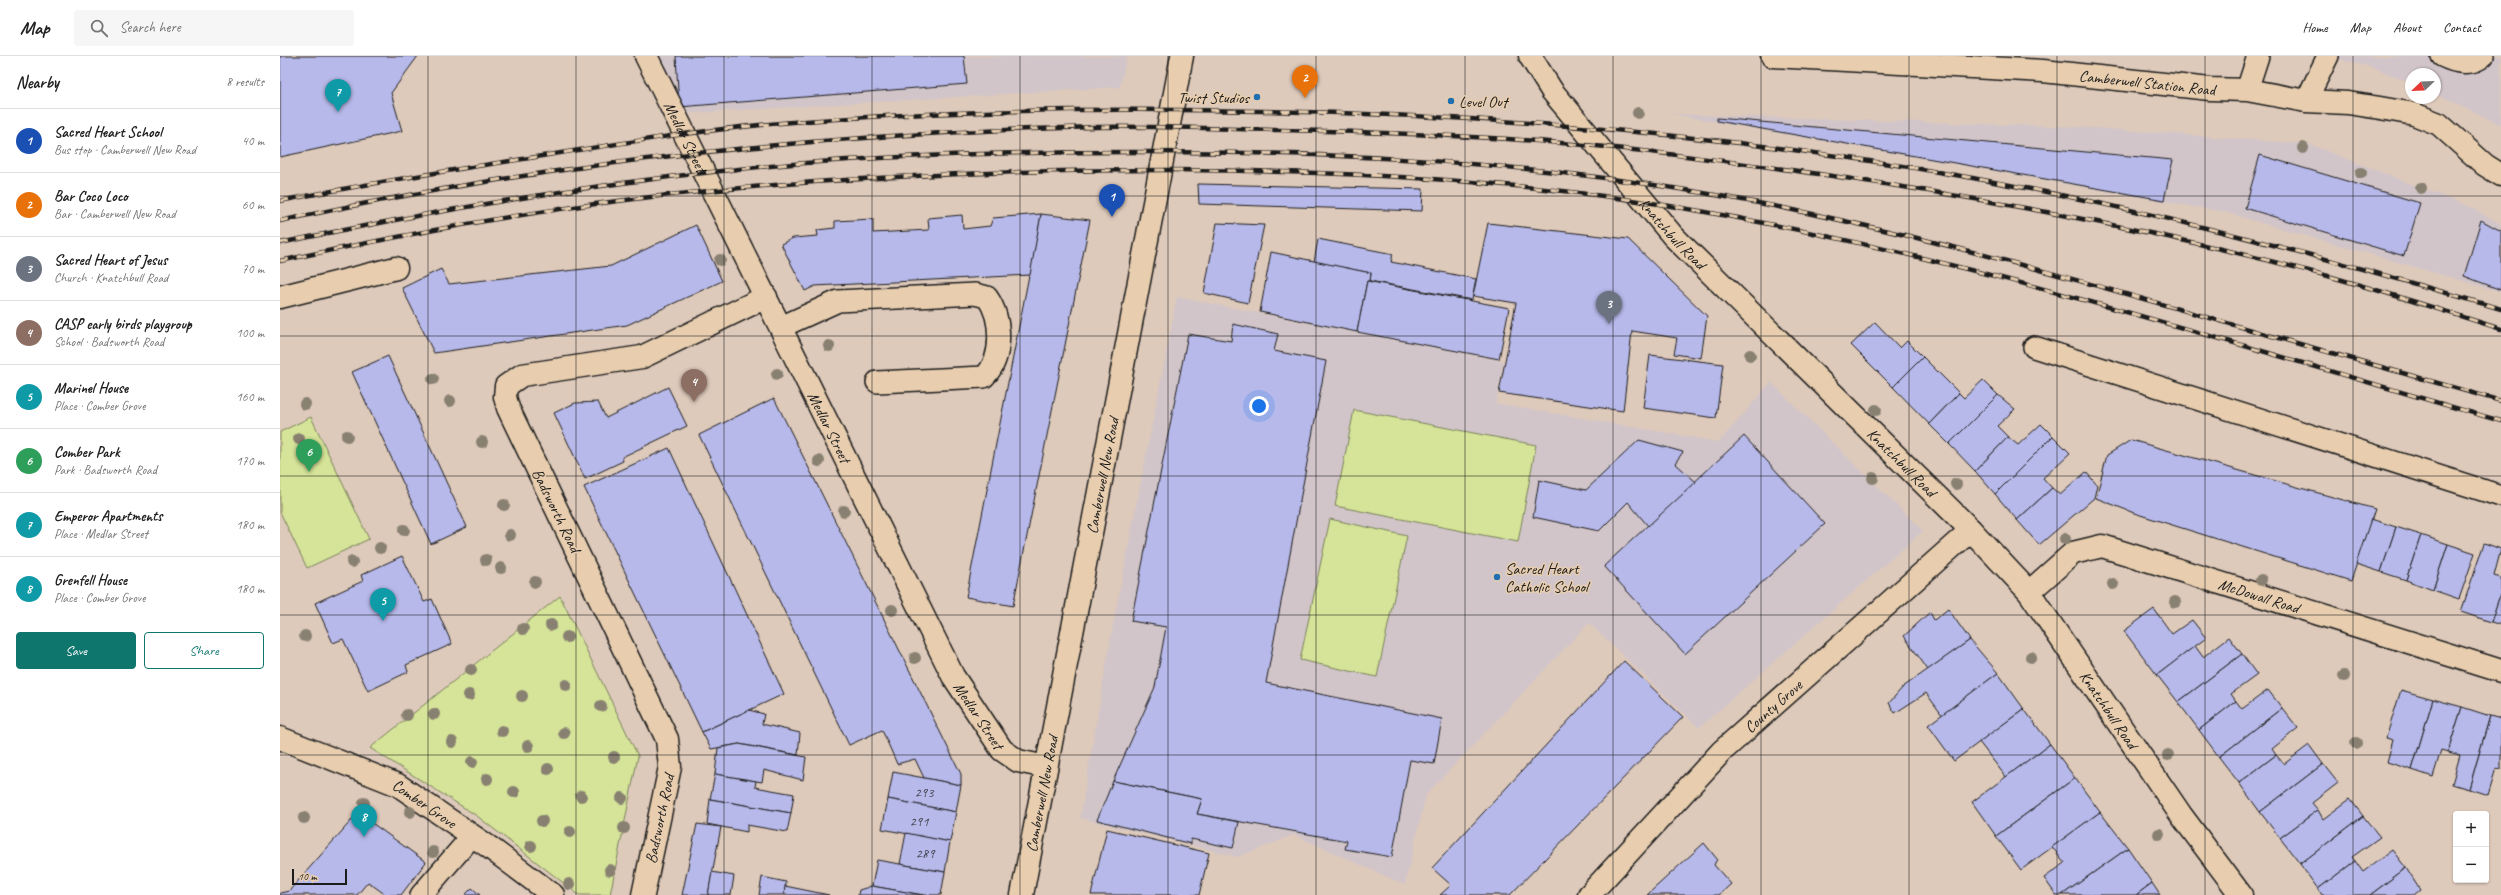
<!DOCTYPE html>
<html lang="en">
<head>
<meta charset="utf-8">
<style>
	body { margin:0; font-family:Caveat,sans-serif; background:#f6f6f6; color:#222 }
	.controls { position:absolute; right:12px; bottom:12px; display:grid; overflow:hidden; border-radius:4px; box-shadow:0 1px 3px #0004 }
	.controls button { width:36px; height:36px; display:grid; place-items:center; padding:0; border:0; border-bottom:1px solid #e0e0e0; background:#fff; color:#222; font:20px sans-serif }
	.compass { position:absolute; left:2125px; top:12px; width:36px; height:36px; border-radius:50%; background:#fff; box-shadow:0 1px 3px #0004; rotate:247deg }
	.scale { position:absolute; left:12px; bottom:10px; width:55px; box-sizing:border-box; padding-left:4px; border:2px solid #1c1c1c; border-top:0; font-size:11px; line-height:14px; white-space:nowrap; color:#1c1c1c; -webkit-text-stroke:3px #e8ceaf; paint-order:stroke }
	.you { position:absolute; left:979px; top:350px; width:14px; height:14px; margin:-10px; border:3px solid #fff; border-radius:50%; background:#1a73e8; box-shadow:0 0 0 6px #1a73e833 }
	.badge { display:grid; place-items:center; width:26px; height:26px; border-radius:50%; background:#0f766e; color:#fff; font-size:13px; font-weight:700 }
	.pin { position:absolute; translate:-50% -33px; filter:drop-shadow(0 1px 2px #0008) }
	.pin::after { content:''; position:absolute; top:21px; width:14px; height:12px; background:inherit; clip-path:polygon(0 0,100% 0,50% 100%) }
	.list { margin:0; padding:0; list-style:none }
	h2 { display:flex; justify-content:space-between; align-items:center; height:52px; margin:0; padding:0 16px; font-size:17px }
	h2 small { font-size:13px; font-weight:400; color:#767676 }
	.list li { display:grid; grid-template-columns:26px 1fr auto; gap:12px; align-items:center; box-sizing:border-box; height:64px; padding:0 16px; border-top:1px solid #e0e0e0 }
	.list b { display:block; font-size:15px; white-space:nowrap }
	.list p { margin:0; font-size:13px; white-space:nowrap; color:#767676 }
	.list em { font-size:13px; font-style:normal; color:#767676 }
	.actions { display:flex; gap:8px; padding:12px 16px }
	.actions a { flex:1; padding:9px 0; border:1px solid #0f766e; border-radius:4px; text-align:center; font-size:14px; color:#0f766e }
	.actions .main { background:#0f766e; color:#fff }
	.icon { flex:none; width:22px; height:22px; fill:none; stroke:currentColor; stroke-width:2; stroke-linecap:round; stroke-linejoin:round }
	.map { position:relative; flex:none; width:2221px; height:839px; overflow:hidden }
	header { display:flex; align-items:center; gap:24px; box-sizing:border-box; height:56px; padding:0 20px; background:#fff; border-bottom:1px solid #e0e0e0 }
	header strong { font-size:19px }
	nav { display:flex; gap:22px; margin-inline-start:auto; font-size:14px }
	.search { width:280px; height:36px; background:#f6f6f6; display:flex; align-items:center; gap:10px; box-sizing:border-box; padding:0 14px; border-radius:4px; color:#767676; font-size:15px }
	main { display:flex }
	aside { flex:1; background:#fff }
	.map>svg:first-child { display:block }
</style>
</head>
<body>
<header>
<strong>Map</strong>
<div class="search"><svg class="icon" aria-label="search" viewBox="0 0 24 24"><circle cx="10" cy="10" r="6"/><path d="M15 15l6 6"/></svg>Search here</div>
<nav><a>Home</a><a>Map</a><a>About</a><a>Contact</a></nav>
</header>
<main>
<aside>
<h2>Nearby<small>8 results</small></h2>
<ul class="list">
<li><span class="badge" style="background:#1a4fb4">1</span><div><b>Sacred Heart School</b><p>Bus stop · Camberwell New Road</p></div><em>40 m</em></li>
<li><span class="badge" style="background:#e8710a">2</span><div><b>Bar Coco Loco</b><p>Bar · Camberwell New Road</p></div><em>60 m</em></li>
<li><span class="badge" style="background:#6b7280">3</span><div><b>Sacred Heart of Jesus</b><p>Church · Knatchbull Road</p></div><em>70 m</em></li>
<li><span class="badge" style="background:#8d6e63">4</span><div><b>CASP early birds playgroup</b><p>School · Badsworth Road</p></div><em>100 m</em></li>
<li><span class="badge" style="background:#0f9aa8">5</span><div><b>Marinel House</b><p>Place · Comber Grove</p></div><em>160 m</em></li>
<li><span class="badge" style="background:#2e9e5b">6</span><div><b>Comber Park</b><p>Park · Badsworth Road</p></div><em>170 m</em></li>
<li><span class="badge" style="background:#0f9aa8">7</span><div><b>Emperor Apartments</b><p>Place · Medlar Street</p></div><em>180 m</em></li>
<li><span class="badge" style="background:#0f9aa8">8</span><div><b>Grenfell House</b><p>Place · Comber Grove</p></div><em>180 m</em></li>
</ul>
<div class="actions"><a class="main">Save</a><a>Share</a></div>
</aside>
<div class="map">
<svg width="2221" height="839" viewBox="0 0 2221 839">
	<rect width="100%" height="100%" fill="#decabb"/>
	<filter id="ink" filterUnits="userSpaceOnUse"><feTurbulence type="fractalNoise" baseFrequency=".025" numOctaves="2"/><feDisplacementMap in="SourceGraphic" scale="8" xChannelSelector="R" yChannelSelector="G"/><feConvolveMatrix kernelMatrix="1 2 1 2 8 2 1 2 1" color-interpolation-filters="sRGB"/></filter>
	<g filter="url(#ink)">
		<g fill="#d2c5c9">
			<polygon points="379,0 847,0 840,31 400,58"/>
			<polygon points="2045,0 2221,0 2221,69 2155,37 2155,18 2131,18 2131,27 2095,12"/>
			<polygon points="1390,58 1802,71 2029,88 2188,150 2221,168 2221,236 1944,156"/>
			<polygon points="897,241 1224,305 1216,347 1439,386 1491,326 1643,475 1419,672 1309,567 1146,739 1125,829 1014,779 958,801 800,762 833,568"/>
		</g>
		<g fill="#d5e498" stroke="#78805a">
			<polygon points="1074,354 1256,389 1238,486 1055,450"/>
			<polygon points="31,361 89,483 27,512 0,456 0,376"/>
			<polygon points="1050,463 1127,480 1097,621 1020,604"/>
			<polygon points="280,540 358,700 330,839 299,839 197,760 90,692"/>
		</g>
		<g fill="#b7b9ea" stroke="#1c1c1c">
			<polygon points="0,0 138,0 111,37 122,75 0,101"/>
			<polygon points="396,0 684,0 687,28 399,51"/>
			<polygon points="1437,62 1893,104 1884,144 1437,65"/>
			<polygon points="1980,99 2140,147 2124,200 1965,152"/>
			<polygon points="918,128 1143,133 1142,155 919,148"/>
			<polygon points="761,158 810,164 733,550 686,541"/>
			<polygon points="761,158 750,219 535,230 525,235 501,188 513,182 538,180 537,174 555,172 555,165 593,163 593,177 649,174 648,162 682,159 683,173 710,170 713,162"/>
			<polygon points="2201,164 2221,175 2221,234 2184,220"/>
			<polygon points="937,167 984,169 968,247 924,237"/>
			<polygon points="1208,167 1348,183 1427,260 1421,302 1394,298 1397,282 1352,275 1343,355 1219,337 1236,247 1193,240"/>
			<polygon points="416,169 442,225 347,269 154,297 122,232 161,213 169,228 331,210"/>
			<polygon points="1038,183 1113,198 1111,206 1196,223 1192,244 1090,225 1091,217 1034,206"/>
			<polygon points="991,196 1091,217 1090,225 1087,225 1077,276 980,256"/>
			<polygon points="1087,225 1229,252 1219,303 1077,276"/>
			<polygon points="1595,266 1620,292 1627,285 1643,301 1613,331 1571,289"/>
			<polygon points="953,268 998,278 994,295 1046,305 986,627 1162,663 1154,708 1130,704 1112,801 1065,793 1067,785 917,758 922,743 833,725 875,631 886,571 851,565 908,278 951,285"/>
			<polygon points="1370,299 1443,308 1436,362 1363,352"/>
			<polygon points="108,300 187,471 151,488 72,316"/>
			<polygon points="1643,301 1679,337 1649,368 1613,331"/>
			<polygon points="1703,324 1718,339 1669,388 1649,368 1679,337 1684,342"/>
			<polygon points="388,331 407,370 342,401 343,405 305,423 274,357 295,347 318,346 326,362"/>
			<polygon points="1718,339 1735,353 1717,370 1728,381 1695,415 1669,388"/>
			<polygon points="494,342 681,718 681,729 644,722 635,703 617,708 602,674 569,689 419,379"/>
			<polygon points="1761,368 1773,380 1715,438 1695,415 1728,381 1738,389"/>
			<polygon points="1464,380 1545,468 1405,598 1324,510"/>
			<polygon points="1773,380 1790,397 1763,422 1772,432 1737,464 1715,438"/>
			<polygon points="1359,384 1403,396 1395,407 1416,426 1368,470 1348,446 1319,475 1253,461 1259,424 1306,434"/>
			<polygon points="1851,384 2095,453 2071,525 1854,457 1816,442 1827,399"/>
			<polygon points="389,392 504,638 422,676 304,431"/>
			<polygon points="1806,416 1817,429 1814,442 1759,489 1737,464 1772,432 1780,439"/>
			<polygon points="2091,463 2116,471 2101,516 2076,508"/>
			<polygon points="2116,471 2141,479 2126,524 2101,516"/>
			<polygon points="2141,479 2168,488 2153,534 2126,524"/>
			<polygon points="2204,487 2221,493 2214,520 2221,522 2221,536 2211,566 2181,556"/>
			<polygon points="2168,488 2195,497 2179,543 2153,534"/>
			<polygon points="122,500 144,546 152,543 172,588 126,609 128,616 88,635 63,583 53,587 35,547 83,525 81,519"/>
			<polygon points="2221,536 2221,569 2211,566"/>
			<polygon points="1668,553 1690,584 1648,614 1624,580 1650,556 1654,564"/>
			<polygon points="1874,553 1892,578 1912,564 1926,582 1877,619 1844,575"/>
			<polygon points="1949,581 1962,598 1898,646 1877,619 1915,590 1923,601"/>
			<polygon points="1690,584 1718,617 1662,659 1646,637 1615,657 1609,647 1623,631"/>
			<polygon points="1962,598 1977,619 1951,638 1956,645 1919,674 1898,646"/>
			<polygon points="1344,605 1403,661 1230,839 1160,839 1171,829 1152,812"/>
			<polygon points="1718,617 1744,653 1674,705 1648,669"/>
			<polygon points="1988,634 2002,652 1939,701 1919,674 1956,645 1962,653"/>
			<polygon points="2121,634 2153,643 2132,714 2107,706 2113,684 2106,682"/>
			<polygon points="2153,643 2182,651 2168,696 2161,694 2153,721 2132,714"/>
			<polygon points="2182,651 2210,660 2189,733 2172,728 2180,699 2168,696"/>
			<polygon points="2002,652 2018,672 1992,693 1996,699 1959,727 1939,701"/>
			<polygon points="1744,653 1770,688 1726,721 1699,686"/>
			<polygon points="469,654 484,658 482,668 520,677 518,699 459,688 431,693 422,676"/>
			<polygon points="2210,660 2221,663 2221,713 2216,712 2208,739 2189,733"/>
			<polygon points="459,688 526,701 523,724 484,714 482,726 435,718 438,692"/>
			<polygon points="1770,688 1795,722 1716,780 1692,746"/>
			<polygon points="2029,689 2043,708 1980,756 1959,727 1996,699 2004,708"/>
			<polygon points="2043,708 2058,727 2032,747 2038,754 2000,782 1980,756"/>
			<polygon points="613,716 681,729 676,756 608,743"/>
			<polygon points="435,718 476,725 475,731 514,738 511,757 430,743"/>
			<polygon points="1795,722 1820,756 1741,814 1716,780"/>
			<polygon points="833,725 922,743 917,758 959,766 953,792 911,783 911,788 817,764"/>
			<polygon points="430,743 511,757 507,776 467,769 467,776 427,768"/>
			<polygon points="608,743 676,756 670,786 602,773"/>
			<polygon points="2070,743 2083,760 2020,808 2000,782 2038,754 2043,763"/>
			<polygon points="1820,756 1848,792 1782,839 1776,839 1764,822 1785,807 1772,791"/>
			<polygon points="78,757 146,806 121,839 106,839 88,826 77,839 0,839 0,837 9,835"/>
			<polygon points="2083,760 2100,781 2072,801 2075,805 2038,833 2020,808"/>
			<polygon points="417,768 441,771 428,839 402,839"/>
			<polygon points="827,773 929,797 919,839 811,839"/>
			<polygon points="626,777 670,786 665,816 620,808"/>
			<polygon points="1424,787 1437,803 1434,809 1451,828 1439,839 1367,839"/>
			<polygon points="1848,792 1872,827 1856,839 1782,839"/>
			<polygon points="2112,794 2126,812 2090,839 2042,839 2038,833 2075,805 2083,816"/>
			<polygon points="597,804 665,816 661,839 643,839 592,830"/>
			<polygon points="2126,812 2140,834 2134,839 2090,839"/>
			<polygon points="432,816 454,820 451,839 428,839"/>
			<polygon points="482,821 506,826 504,839 479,839"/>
			<polygon points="1872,827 1880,839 1856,839"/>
			<polygon points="505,830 549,839 504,839"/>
			<polygon points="592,830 643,839 578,839 579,834"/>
			<polygon points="192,832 200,839 185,839"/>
		</g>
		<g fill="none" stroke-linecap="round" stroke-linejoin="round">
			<g stroke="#1c1c1c" stroke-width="24">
				<g id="lane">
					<path d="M2162,0C2174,6 2191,11 2203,0"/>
					<polyline points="1967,34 1978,0"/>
					<polyline points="2026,45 2048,0"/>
					<path d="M501,271L558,245L695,238L707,241C722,262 724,302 704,321L597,326"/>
					<polyline points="1754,291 2221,440"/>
					<polyline points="141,839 192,780"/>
				</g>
			</g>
			<g stroke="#1c1c1c" stroke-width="25">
				<g id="street">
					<path id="s1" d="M366,0L673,620L722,694L738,705L766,711"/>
					<path id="s2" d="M1250,0L1272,35L1393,180L1691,474L1749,536L1901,759L1961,839"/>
					<path id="s3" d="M1492,0L1763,15L1930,33L1967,34L2026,45L2068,47L2100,52L2134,58L2159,68L2205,109L2221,119"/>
					<polyline points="0,241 116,212"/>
					<path id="s4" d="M1749,536L1793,497L1822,490L2221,615"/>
					<path id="s5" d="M0,682L118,729L209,791L273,839"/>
					<path id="s6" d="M363,839L390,711L387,683L228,352L225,341L226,330L242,319L362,301L486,241"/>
					<path id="s7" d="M1309,839L1442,695L1691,474"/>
				</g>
			</g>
			<g stroke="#1c1c1c" stroke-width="25">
				<g id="highway">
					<path id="s8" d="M742,839L902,0"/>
				</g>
			</g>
			<use href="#lane" stroke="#e8ceaf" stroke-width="21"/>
			<use href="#street" stroke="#e8ceaf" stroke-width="22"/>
			<use href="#highway" stroke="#e8ceaf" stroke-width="22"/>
			<g stroke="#1c1c1c" stroke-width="4.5">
				<g id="rail">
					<path d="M0,145C85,128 170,114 256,101C341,87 427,73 513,66C641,56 769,53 897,54C1198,55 1500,80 1795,142C1938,172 2080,211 2221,253"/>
					<path d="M0,165C269,106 543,77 818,71C878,70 939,73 999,74C1093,76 1187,79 1281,87C1367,94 1453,106 1539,118C1710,143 1881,175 2048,220C2106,236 2164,255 2221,273"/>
					<path d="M0,187C152,155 305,129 459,113C594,99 731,96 867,96C1041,96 1214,104 1387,131C1593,163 1792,222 1992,280C2068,302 2145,323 2221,345"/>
					<path d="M0,205C126,178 252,154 380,140C549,121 719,114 889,114C1067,115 1246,124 1420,155C1693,203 1956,289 2221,365"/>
				</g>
			</g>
			<use href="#rail" stroke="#e8ceaf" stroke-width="3" stroke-dasharray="9" stroke-linecap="butt"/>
		</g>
		<g fill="#888071">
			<circle cx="1358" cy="57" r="6"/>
			<circle cx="2023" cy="92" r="6"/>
			<circle cx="2081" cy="117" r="6"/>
			<circle cx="2141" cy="132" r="6"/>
			<circle cx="440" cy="204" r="6"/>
			<circle cx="549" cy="290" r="6"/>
			<circle cx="1470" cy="299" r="6"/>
			<circle cx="497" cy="318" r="6"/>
			<circle cx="153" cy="323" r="6"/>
			<circle cx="170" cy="345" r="6"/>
			<circle cx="25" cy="348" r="6"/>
			<circle cx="1596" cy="354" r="6"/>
			<circle cx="67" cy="380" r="6"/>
			<circle cx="19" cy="383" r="6"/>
			<circle cx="202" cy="386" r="6"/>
			<circle cx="539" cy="405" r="6"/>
			<circle cx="1593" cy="422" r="6"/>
			<circle cx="1676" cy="428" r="6"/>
			<circle cx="224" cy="449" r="6"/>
			<circle cx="564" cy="455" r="6"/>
			<circle cx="124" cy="474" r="6"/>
			<circle cx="230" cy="479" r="6"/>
			<circle cx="1785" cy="483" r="6"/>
			<circle cx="100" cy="492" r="6"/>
			<circle cx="206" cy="504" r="6"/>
			<circle cx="72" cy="506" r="6"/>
			<circle cx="221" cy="512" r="6"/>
			<circle cx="1981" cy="524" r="6"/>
			<circle cx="255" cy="526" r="6"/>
			<circle cx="1833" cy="528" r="6"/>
			<circle cx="1895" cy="546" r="6"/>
			<circle cx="612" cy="554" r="6"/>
			<circle cx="271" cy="569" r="6"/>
			<circle cx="243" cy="573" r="6"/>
			<circle cx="25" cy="580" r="6"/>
			<circle cx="287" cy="581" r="6"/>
			<circle cx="1751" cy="601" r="6"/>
			<circle cx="635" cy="602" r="6"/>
			<circle cx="191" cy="614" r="6"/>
			<circle cx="2064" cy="620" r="6"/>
			<circle cx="286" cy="629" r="6"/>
			<circle cx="189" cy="639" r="6"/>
			<circle cx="242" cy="640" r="6"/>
			<circle cx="321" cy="650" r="6"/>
			<circle cx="154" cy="658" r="6"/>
			<circle cx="127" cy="659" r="6"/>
			<circle cx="222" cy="675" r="6"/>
			<circle cx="284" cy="677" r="6"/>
			<circle cx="172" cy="686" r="6"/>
			<circle cx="2076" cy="687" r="6"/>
			<circle cx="248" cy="690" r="6"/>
			<circle cx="1888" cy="699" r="6"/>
			<circle cx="334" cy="701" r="6"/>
			<circle cx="192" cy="706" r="6"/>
			<circle cx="268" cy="713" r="6"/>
			<circle cx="207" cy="723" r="6"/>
			<circle cx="234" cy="736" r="6"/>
			<circle cx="301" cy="740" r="6"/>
			<circle cx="342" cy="742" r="6"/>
			<circle cx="84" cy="747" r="6"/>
			<circle cx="130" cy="756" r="6"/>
			<circle cx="24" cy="762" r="6"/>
			<circle cx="262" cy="765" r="6"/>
			<circle cx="344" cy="772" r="6"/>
			<circle cx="290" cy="776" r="6"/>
			<circle cx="1879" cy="778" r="6"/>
			<circle cx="251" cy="790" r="6"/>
			<circle cx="153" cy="796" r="6"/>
			<circle cx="330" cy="814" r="6"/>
			<circle cx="289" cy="828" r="6"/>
		</g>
	</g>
	<path fill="none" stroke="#1c1c1c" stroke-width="1" stroke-opacity="0.55" d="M148,0V839M296,0V839M444,0V839M592,0V839M740,0V839M888,0V839M1036,0V839M1185,0V839M1333,0V839M1481,0V839M1629,0V839M1777,0V839M1925,0V839M2073,0V839M0,140H2221M0,280H2221M0,420H2221M0,559H2221M0,699H2221"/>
	<g fill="#1f6fb2" stroke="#e8ceaf" stroke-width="1.5">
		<circle cx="977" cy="41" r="4"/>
		<circle cx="1171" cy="45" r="4"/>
		<circle cx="1217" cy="521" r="4"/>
	</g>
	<g text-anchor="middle" stroke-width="3" stroke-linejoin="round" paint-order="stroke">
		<g font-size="14" fill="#434350">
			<text x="644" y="741">293</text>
			<text x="639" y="770">291</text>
			<text x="645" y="802">289</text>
		</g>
		<g font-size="16" fill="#1c1c1c" stroke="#e8ceaf">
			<text dy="6" stroke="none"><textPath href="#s3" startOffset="376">Camberwell Station Road</textPath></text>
			<text dy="6" stroke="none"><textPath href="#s1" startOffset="90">Medlar Street</textPath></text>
			<text dy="6" stroke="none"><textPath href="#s2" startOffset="228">Knatchbull Road</textPath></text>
			<text dy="6" stroke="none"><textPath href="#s1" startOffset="414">Medlar Street</textPath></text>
			<text dy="6" stroke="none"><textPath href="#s2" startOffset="552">Knatchbull Road</textPath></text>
			<text dy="6" stroke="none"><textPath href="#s8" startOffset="427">Camberwell New Road</textPath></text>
			<text transform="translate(277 454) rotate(64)" y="6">Badsworth Road</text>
			<text dy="6" stroke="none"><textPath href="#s4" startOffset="253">McDowall Road</textPath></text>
			<text dy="6" stroke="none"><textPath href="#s7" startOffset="264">County Grove</textPath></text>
			<text dy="6" stroke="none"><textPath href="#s2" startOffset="876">Knatchbull Road</textPath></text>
			<text dy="6" stroke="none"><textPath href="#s1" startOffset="739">Medlar Street</textPath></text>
			<text dy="6" stroke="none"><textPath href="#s8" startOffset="103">Camberwell New Road</textPath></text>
			<text dy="6" stroke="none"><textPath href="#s5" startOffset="159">Comber Grove</textPath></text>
			<text dy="6" stroke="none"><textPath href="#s6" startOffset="78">Badsworth Road</textPath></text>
		</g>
		<g font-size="16" fill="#1c1c1c" stroke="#e8ceaf" text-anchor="start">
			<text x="969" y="47" text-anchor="end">Twist Studios</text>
			<text x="1179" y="51">Level Out</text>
			<text x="1225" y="518">Sacred Heart<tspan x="1225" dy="18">Catholic School</tspan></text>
		</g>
	</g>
</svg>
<div class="controls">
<button>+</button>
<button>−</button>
</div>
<svg class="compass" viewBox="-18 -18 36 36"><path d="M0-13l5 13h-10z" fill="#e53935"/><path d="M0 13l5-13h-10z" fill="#767676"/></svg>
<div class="scale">10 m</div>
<div class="you"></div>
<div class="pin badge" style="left:832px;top:161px;background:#1a4fb4">1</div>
<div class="pin badge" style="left:1025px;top:42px;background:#e8710a">2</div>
<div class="pin badge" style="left:1329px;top:268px;background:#6b7280">3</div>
<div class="pin badge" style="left:414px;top:346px;background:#8d6e63">4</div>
<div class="pin badge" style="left:103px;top:565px;background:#0f9aa8">5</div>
<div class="pin badge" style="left:29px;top:416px;background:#2e9e5b">6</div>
<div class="pin badge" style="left:58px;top:56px;background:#0f9aa8">7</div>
<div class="pin badge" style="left:84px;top:781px;background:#0f9aa8">8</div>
</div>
</main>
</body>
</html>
